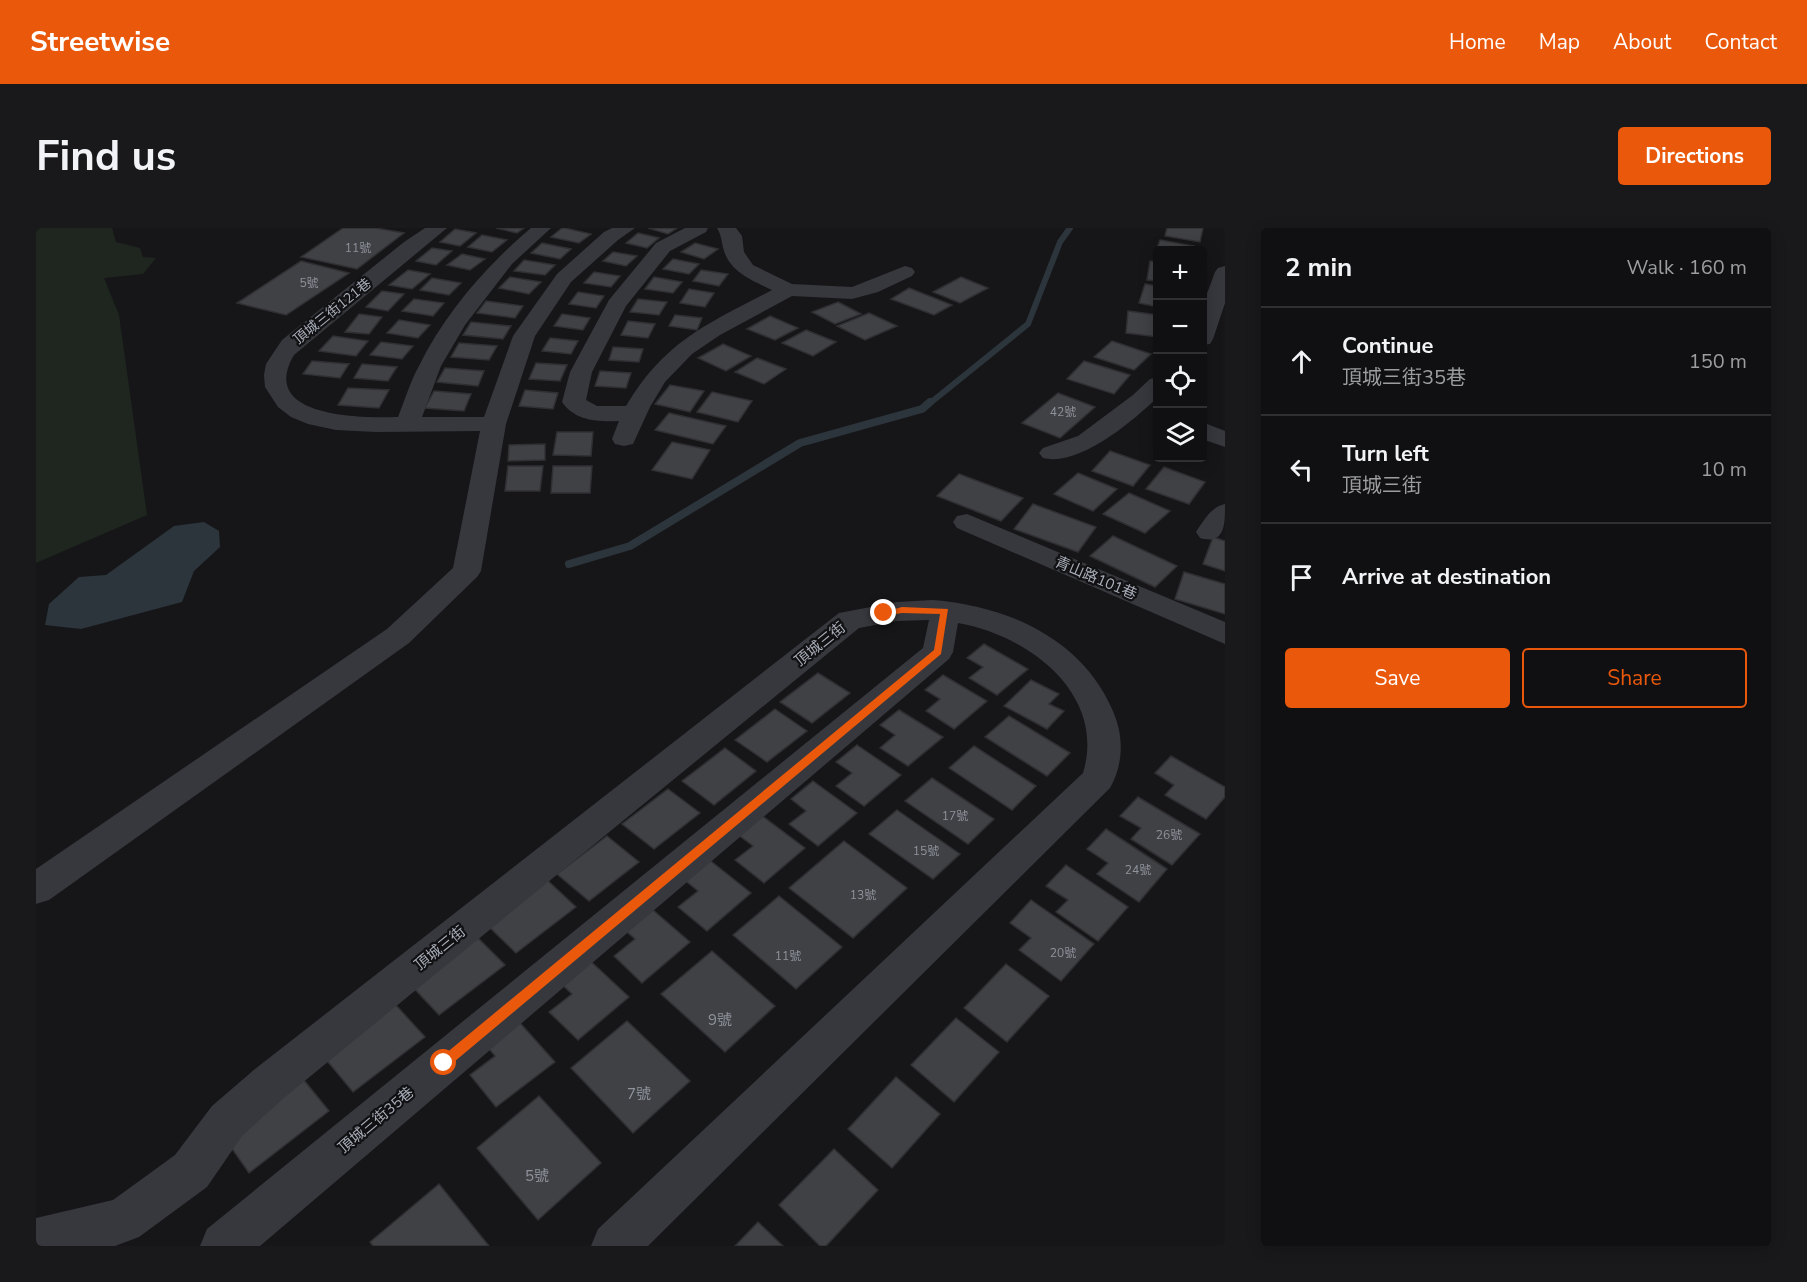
<!DOCTYPE html>
<html lang="en">
<head>
<meta charset="utf-8">
<style>
	body { margin:0; font-family:"Nunito Sans","Noto Sans TC",sans-serif; background:#19191b; color:#f1f3f6 }
	.controls { position:absolute; right:18px; top:18px; display:grid; overflow:hidden; border-radius:6px; box-shadow:0 3px 15px #0003 }
	.controls button { width:54px; height:54px; display:grid; place-items:center; padding:0; border:0; border-bottom:2px solid #303032; background:#101012; color:#f1f3f6; font:30px sans-serif }
	.stop { position:absolute; width:18px; height:18px; margin:-14px; border:4px solid #ea580c; border-radius:50%; background:#fff }
	.stop.end { background:#ea580c; border-color:#fff; box-shadow:0 2px 6px #0008 }
	.list { margin:0; padding:0; list-style:none }
	h2 { display:flex; justify-content:space-between; align-items:center; height:78px; margin:0; padding:0 24px; font-size:26px }
	h2 small { font-size:20px; font-weight:400; color:#9c9d9f }
	.list li { display:grid; grid-template-columns:39px 1fr auto; gap:18px; align-items:center; box-sizing:border-box; height:108px; padding:0 24px; border-top:2px solid #303032 }
	.list b { display:block; font-size:22px; white-space:nowrap }
	.list p { margin:0; font-size:20px; white-space:nowrap; color:#9c9d9f }
	.list em { font-size:20px; font-style:normal; color:#9c9d9f }
	.actions { display:flex; gap:12px; padding:18px 24px }
	.actions a { flex:1; padding:14px 0; border:2px solid #ea580c; border-radius:6px; text-align:center; font-size:21px; color:#ea580c }
	.actions .main { background:#ea580c; color:#fff }
	.icon { flex:none; width:33px; height:33px; fill:none; stroke:currentColor; stroke-width:2; stroke-linecap:round; stroke-linejoin:round }
	.map { position:relative; flex:none; width:1189px; height:1018px; overflow:hidden; border-radius:6px }
	header { display:flex; align-items:center; gap:36px; box-sizing:border-box; height:84px; padding:0 30px; background:#ea580c; color:#fff }
	header strong { font-size:28px }
	nav { display:flex; gap:33px; margin-inline-start:auto; font-size:21px }
	.intro { display:flex; align-items:center; justify-content:space-between; box-sizing:border-box; height:144px; padding:0 36px }
	h1 { margin:0; font-size:42px }
	.button { padding:15px 27px; border-radius:6px; background:#ea580c; color:#fff; font-size:21px; font-weight:700 }
	main { display:flex; gap:36px; padding:0 36px }
	aside { flex:1; background:#101012; border-radius:6px; box-shadow:0 3px 15px #0003 }
	.map>svg:first-child { display:block }
</style>
</head>
<body>
<header>
<strong>Streetwise</strong>
<nav><a>Home</a><a>Map</a><a>About</a><a>Contact</a></nav>
</header>
<div class="intro"><h1>Find us</h1><a class="button">Directions</a></div>
<main>
<div class="map">
<svg width="1189" height="1018" viewBox="0 0 1189 1018">
	<rect width="100%" height="100%" fill="#161618"/>
	<polygon fill="#1e261f" points="0,0 76,0 80,14 104,20 107,29 120,30 107,46 68,50 83,87 111,287 0,335"/>
	<polygon fill="#2c353c" points="168,294 183,303 184,319 158,343 146,374 45,401 9,397 13,376 43,349 70,347 138,298"/>
	<g fill="none" stroke-linecap="round" stroke-linejoin="round">
		<polyline stroke="#2c353c" stroke-width="6" points="893,176 992,96 1024,14 1034,0"/>
		<polyline stroke="#2c353c" stroke-width="8" points="533,336 594,318 764,215 886,181 894,174"/>
	</g>
	<g fill="#404145" stroke="#303034" stroke-width="1.5">
		<polygon points="307,0 340,0 368,5 321,41 265,29"/>
		<polygon points="460,0 488,0 481,5"/>
		<polygon points="526,0 529,0 555,6 543,15 515,9"/>
		<polygon points="612,0 641,0 632,6"/>
		<polygon points="1131,0 1167,0 1164,14 1129,8"/>
		<polygon points="419,1 440,5 424,18 404,14"/>
		<polygon points="602,5 623,10 611,20 590,15"/>
		<polygon points="446,7 471,12 456,24 432,19"/>
		<polygon points="1124,12 1158,18 1157,22 1122,22 1122,29 1118,28"/>
		<polygon points="506,15 535,21 524,31 495,25"/>
		<polygon points="659,15 682,21 668,31 645,24"/>
		<polygon points="396,20 416,23 400,37 380,33"/>
		<polygon points="577,24 601,28 590,38 567,33"/>
		<polygon points="426,26 449,31 434,42 411,37"/>
		<polygon points="637,31 663,36 653,46 627,41"/>
		<polygon points="488,32 519,37 509,47 478,43"/>
		<polygon points="265,33 313,45 250,87 201,75"/>
		<polygon points="1114,33 1122,34 1122,53 1111,52"/>
		<polygon points="372,42 394,46 376,61 353,57"/>
		<polygon points="665,42 692,46 683,58 657,53"/>
		<polygon points="558,44 584,48 575,59 548,55"/>
		<polygon points="474,49 505,54 493,66 463,60"/>
		<polygon points="618,49 646,54 637,65 609,61"/>
		<polygon points="925,49 952,60 924,75 897,64"/>
		<polygon points="396,50 425,55 413,67 384,62"/>
		<polygon points="1109,56 1122,58 1122,79 1103,75"/>
		<polygon points="873,60 916,77 898,87 855,71"/>
		<polygon points="653,61 678,65 669,79 644,75"/>
		<polygon points="346,63 368,66 352,83 330,79"/>
		<polygon points="542,64 568,68 560,80 533,76"/>
		<polygon points="378,71 408,75 397,88 366,83"/>
		<polygon points="602,71 631,74 623,87 594,84"/>
		<polygon points="450,73 487,78 479,90 441,85"/>
		<polygon points="802,74 825,86 799,96 776,84"/>
		<polygon points="1092,83 1122,87 1122,109 1090,105"/>
		<polygon points="833,85 861,98 829,112 801,98"/>
		<polygon points="323,86 346,89 333,106 309,104"/>
		<polygon points="526,86 554,90 547,102 518,98"/>
		<polygon points="639,87 666,90 661,102 633,98"/>
		<polygon points="734,88 762,100 739,112 711,101"/>
		<polygon points="363,92 394,97 382,110 351,105"/>
		<polygon points="592,93 619,96 612,110 585,107"/>
		<polygon points="435,94 475,98 467,111 427,107"/>
		<polygon points="770,102 800,114 777,128 746,115"/>
		<polygon points="297,108 332,113 320,128 283,123"/>
		<polygon points="514,110 542,113 535,126 506,123"/>
		<polygon points="1076,113 1115,126 1098,142 1058,129"/>
		<polygon points="345,114 377,118 366,131 334,127"/>
		<polygon points="423,115 461,118 453,132 415,129"/>
		<polygon points="687,116 715,128 690,143 662,130"/>
		<polygon points="577,119 607,121 603,134 573,132"/>
		<polygon points="721,130 750,141 728,156 699,144"/>
		<polygon points="276,133 313,136 304,150 267,146"/>
		<polygon points="1048,133 1094,147 1078,166 1031,151"/>
		<polygon points="500,135 531,137 524,153 493,151"/>
		<polygon points="326,136 361,139 352,153 318,150"/>
		<polygon points="409,140 448,143 442,158 401,154"/>
		<polygon points="564,143 595,145 590,160 559,158"/>
		<polygon points="634,157 668,163 654,184 619,176"/>
		<polygon points="312,160 353,162 343,180 302,177"/>
		<polygon points="489,162 522,165 517,181 483,178"/>
		<polygon points="398,163 435,166 428,183 389,180"/>
		<polygon points="676,164 716,173 702,194 661,184"/>
		<polygon points="1022,165 1059,179 1024,210 986,195"/>
		<polygon points="633,185 690,198 677,216 619,202"/>
		<polygon points="521,204 557,204 555,228 517,227"/>
		<polygon points="636,214 674,222 656,251 616,242"/>
		<polygon points="509,216 509,232 472,233 473,217"/>
		<polygon points="1074,223 1114,237 1097,258 1056,243"/>
		<polygon points="472,238 507,238 504,263 469,263"/>
		<polygon points="517,238 556,238 554,265 515,265"/>
		<polygon points="1128,239 1169,254 1153,276 1110,261"/>
		<polygon points="1042,245 1081,261 1057,283 1018,266"/>
		<polygon points="923,246 987,270 965,293 901,268"/>
		<polygon points="1093,265 1134,283 1109,305 1067,286"/>
		<polygon points="997,276 1060,299 1042,324 978,301"/>
		<polygon points="1077,308 1141,338 1119,359 1054,328"/>
		<polygon points="1177,309 1189,313 1189,343 1167,336"/>
		<polygon points="1148,344 1189,356 1189,386 1139,371"/>
		<polygon points="948,416 992,441 961,467 933,450 947,439 931,430"/>
		<polygon points="782,445 814,465 776,495 744,474"/>
		<polygon points="907,447 951,473 918,501 890,483 904,471 889,462"/>
		<polygon points="995,452 1023,466 1013,476 1028,483 1011,501 968,478"/>
		<polygon points="739,481 771,503 731,534 699,512"/>
		<polygon points="863,482 907,509 872,538 844,520 859,507 844,497"/>
		<polygon points="973,488 1034,525 1011,548 949,509"/>
		<polygon points="821,517 865,547 828,578 800,558 816,545 800,534"/>
		<polygon points="938,518 1000,558 976,582 913,540"/>
		<polygon points="689,520 720,543 678,577 646,553"/>
		<polygon points="1135,528 1189,559 1189,569 1170,591 1129,567 1138,557 1119,545"/>
		<polygon points="896,550 958,591 932,616 869,573"/>
		<polygon points="777,553 821,585 782,618 753,596 770,583 755,571"/>
		<polygon points="632,561 664,585 618,621 586,596"/>
		<polygon points="1102,569 1164,606 1136,637 1095,611 1105,600 1084,588"/>
		<polygon points="861,582 924,626 897,651 833,606"/>
		<polygon points="725,587 769,620 728,655 699,632 717,618 701,606"/>
		<polygon points="1070,601 1131,641 1103,674 1061,646 1072,635 1051,621"/>
		<polygon points="571,608 603,634 553,673 521,646"/>
		<polygon points="808,613 871,660 817,710 753,660"/>
		<polygon points="671,630 715,665 671,703 642,679 662,663 646,650"/>
		<polygon points="1030,637 1092,679 1062,713 1020,684 1032,672 1010,658"/>
		<polygon points="509,650 540,679 480,725 449,695"/>
		<polygon points="743,668 806,719 760,761 697,707"/>
		<polygon points="995,672 1058,716 1025,753 983,722 995,710 974,695"/>
		<polygon points="610,676 654,714 606,755 578,728 599,711 583,697"/>
		<polygon points="438,706 469,737 403,787 373,755"/>
		<polygon points="676,723 739,778 689,824 625,766"/>
		<polygon points="549,728 593,769 542,812 513,784 536,766 520,751"/>
		<polygon points="970,736 1013,768 971,814 928,780"/>
		<polygon points="358,775 389,809 317,864 287,828"/>
		<polygon points="477,787 519,834 460,879 434,847 459,828 445,811"/>
		<polygon points="920,790 963,824 918,874 875,837"/>
		<polygon points="591,793 654,853 597,905 535,840"/>
		<polygon points="263,846 293,883 213,945 185,905"/>
		<polygon points="860,849 904,886 856,940 812,901"/>
		<polygon points="503,868 565,935 502,992 441,920"/>
		<polygon points="798,921 842,962 790,1018 784,1018 743,977"/>
		<polygon points="403,956 453,1018 337,1018 334,1014"/>
		<polygon points="722,994 747,1018 699,1018"/>
	</g>
	<g fill="none" stroke-linecap="round" stroke-linejoin="round">
		<g fill="#37383d" fill-rule="evenodd">
			<path d="M389,0H411L258,127C221,190 327,190 362,189C369,172 374,154 383,138C409,85 450,38 495,0H515L476,36L429,97L405,138L386,189H448L477,108L521,46L568,4L576,0H599L582,12L535,54L499,108L470,196L445,343L441,349L373,415L13,672L0,676V641L351,401L417,340L444,203L340,204L300,202L272,196L255,189L242,179L229,159L228,147L230,136L246,112L368,14Z"/>
			<path d="M649,0H672L670,4L634,23L590,78L556,144L550,172L561,178H590C628,113 673,95 736,62C718,53 695,45 688,23C685,13 686,8 681,0H700L706,8L708,24L717,37L756,56L816,59L869,38L876,40L879,44L876,48L842,64L816,71L756,68L684,107L656,126L629,154L614,179L597,216L588,218L579,216L576,211L583,193C562,194 539,193 526,174L534,144L573,72L620,15Z"/>
			<polygon points="1189,38 1189,75 1177,111 1174,116 1166,117 1166,79 1179,44 1182,40"/>
			<path d="M1122,149V169C1097,193 1043,239 1007,230L1003,225L1007,220L1042,208L1097,167L1114,151Z"/>
			<polygon points="1166,194 1189,203 1189,219 1166,211"/>
			<path d="M1189,276C1189,297 1189,317 1164,310L1160,304C1168,292 1175,279 1189,276Z"/>
			<polygon points="931,286 1189,394 1189,416 921,300 917,294 921,288"/>
			<path d="M897,372C971,378 1045,410 1076,481C1088,507 1088,535 1074,560L612,1018H555L562,1001L1047,545C1071,466 992,407 922,395L917,424L913,431L224,1018H164L171,1001L887,420L893,392L861,393L823,400L249,869L206,908L171,959L103,1009L79,1018H0V990L77,972L139,927L176,878L219,841L803,385L861,374Z"/>
		</g>
	</g>
	<polygon fill="#ea580c" points="866,379 912,381 905,426 412,839 403,839 401,835 403,831 898,422 904,386 866,385 848,388 844,385"/>
	<g text-anchor="middle" stroke-width="4.5" stroke-linejoin="round" paint-order="stroke">
		<g font-size="12" fill="#8e929b">
			<text x="322" y="24">11號</text>
			<text x="273" y="59">5號</text>
			<text x="1027" y="188">42號</text>
			<text x="919" y="592">17號</text>
			<text x="1133" y="611">26號</text>
			<text x="890" y="627">15號</text>
			<text x="1102" y="646">24號</text>
			<text x="827" y="671">13號</text>
			<text x="1027" y="729">20號</text>
			<text x="752" y="732">11號</text>
		</g>
		<g font-size="14" fill="#a8adb8" stroke="#111113">
			<text transform="translate(296 83) rotate(-39)" y="5">頂城三街121巷</text>
		</g>
		<g font-size="15" fill="#a8adb8" stroke="#111113">
			<text transform="translate(1060 350) rotate(23)" y="5">青山路101巷</text>
			<text transform="translate(784 416) rotate(-39)" y="5">頂城三街</text>
			<text transform="translate(404 720) rotate(-39)" y="5">頂城三街</text>
			<text transform="translate(340 892) rotate(-40)" y="5">頂城三街35巷</text>
		</g>
		<g font-size="15" fill="#8e929b">
			<text x="684" y="797">9號</text>
			<text x="603" y="871">7號</text>
			<text x="501" y="953">5號</text>
		</g>
	</g>
</svg>
<div class="controls">
<button>+</button>
<button>−</button>
<button><svg class="icon" aria-label="locate" viewBox="0 0 24 24"><circle cx="12" cy="12" r="6"/><path d="M12 2v4M12 18v4M2 12h4M18 12h4"/></svg></button>
<button><svg class="icon" aria-label="layers" viewBox="0 0 24 24"><path d="M12 4l9 5-9 5-9-5zM3 14l9 5 9-5"/></svg></button>
</div>
<div class="stop" style="left:408px;top:835px"></div>
<div class="stop end" style="left:848px;top:385px"></div>
</div>
<aside>
<h2>2 min<small>Walk · 160 m</small></h2>
<ul class="list">
<li><svg class="icon" aria-label="ahead" viewBox="0 0 24 24"><path d="M12 20V5M6 11l6-6 6 6"/></svg><div><b>Continue</b><p>頂城三街35巷</p></div><em>150 m</em></li>
<li><svg class="icon" aria-label="left" viewBox="0 0 24 24"><path d="M17 20v-9H6M10 6l-5 5 5 5"/></svg><div><b>Turn left</b><p>頂城三街</p></div><em>10 m</em></li>
<li><svg class="icon" aria-label="arrive" viewBox="0 0 24 24"><path d="M6 21V4h12l-3 4 3 4H6"/></svg><div><b>Arrive at destination</b></div></li>
</ul>
<div class="actions"><a class="main">Save</a><a>Share</a></div>
</aside>
</main>
</body>
</html>
